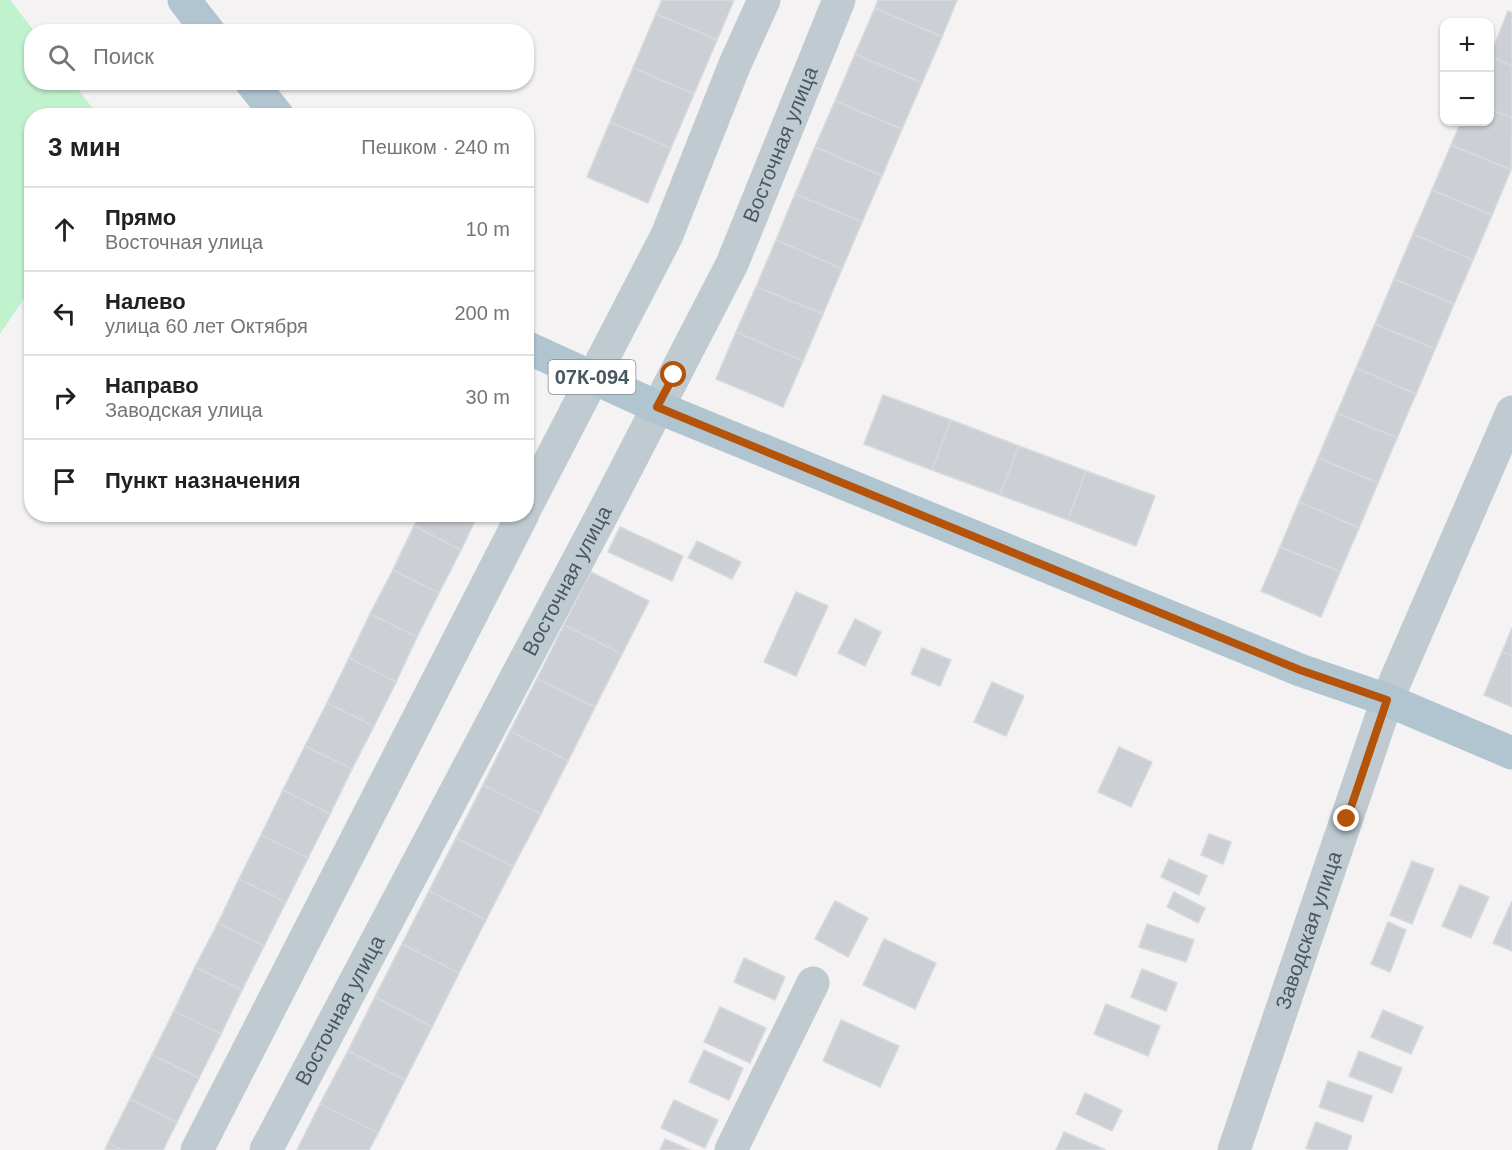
<!DOCTYPE html>
<html lang="ru">
<head>
<meta charset="utf-8">
<style>
	body { margin:0; font-family:Helvetica,sans-serif; background:#f6f6f6; color:#202124 }
	.controls { position:absolute; right:18px; top:18px; display:grid; overflow:hidden; border-radius:12px; box-shadow:0 2px 4px #0004 }
	.controls button { width:54px; height:54px; display:grid; place-items:center; padding:0; border:0; border-bottom:2px solid #e0e0e0; background:#fff; color:#202124; font:30px sans-serif }
	.stop { position:absolute; width:18px; height:18px; margin:-14px; border:4px solid #b45309; border-radius:50%; background:#fff }
	.stop.end { background:#b45309; border-color:#fff; box-shadow:0 2px 6px #0008 }
	.list { margin:0; padding:0; list-style:none }
	h2 { display:flex; justify-content:space-between; align-items:center; height:78px; margin:0; padding:0 24px; font-size:26px }
	h2 small { font-size:20px; font-weight:400; color:#757577 }
	.list li { display:grid; grid-template-columns:39px 1fr auto; gap:18px; align-items:center; box-sizing:border-box; height:84px; padding:0 24px; border-top:2px solid #e0e0e0 }
	.list b { display:block; font-size:22px; white-space:nowrap }
	.list p { margin:0; font-size:20px; white-space:nowrap; color:#757577 }
	.list em { font-size:20px; font-style:normal; color:#757577 }
	.icon { flex:none; width:33px; height:33px; fill:none; stroke:currentColor; stroke-width:2; stroke-linecap:round; stroke-linejoin:round }
	.map { position:relative; flex:none; width:1512px; height:1150px; overflow:hidden }
	.search { position:absolute; background:#fff; box-shadow:0 2px 4px #0004; left:24px; top:24px; width:510px; height:66px; display:flex; align-items:center; gap:15px; box-sizing:border-box; padding:0 21px; border-radius:24px; color:#757577; font-size:22px }
	.panel { position:absolute; background:#fff; box-shadow:0 2px 4px #0004; left:24px; top:108px; width:510px; height:414px; border-radius:24px }
	.map>svg:first-child { display:block }
</style>
</head>
<body>
<div class="map">
<svg width="1512" height="1150" viewBox="0 0 1512 1150">
	<rect width="100%" height="100%" fill="#f4f2f2"/>
	<polygon fill="#c0f2cd" points="0,0 10,0 34,31 32,32 32,82 73,83 98,115 32,116 31,288 0,334"/>
	<g fill="#ccd0d4" stroke="#d6d9dd" stroke-width="1.5">
		<polygon points="662,0 734,0 717,40 656,14"/>
		<polygon points="878,0 957,0 942,37 875,8"/>
		<polygon points="875,8 942,37 922,83 855,54"/>
		<polygon points="1508,11 1512,13 1512,66 1490,56"/>
		<polygon points="656,14 717,40 694,94 633,68"/>
		<polygon points="855,54 922,83 902,129 835,101"/>
		<polygon points="1490,56 1512,66 1512,118 1490,109"/>
		<polygon points="633,68 694,94 671,148 610,122"/>
		<polygon points="835,101 902,129 882,176 815,147"/>
		<polygon points="1490,109 1512,118 1511,170 1451,145 1461,122 1490,122"/>
		<polygon points="610,122 671,148 648,203 587,177"/>
		<polygon points="1451,145 1511,170 1492,215 1432,190"/>
		<polygon points="815,147 882,176 862,222 795,194"/>
		<polygon points="1432,190 1492,215 1473,260 1413,234"/>
		<polygon points="795,194 862,222 842,269 776,240"/>
		<polygon points="1413,234 1473,260 1454,304 1394,279"/>
		<polygon points="776,240 842,269 823,314 756,287"/>
		<polygon points="1394,279 1454,304 1435,349 1375,324"/>
		<polygon points="756,287 823,314 803,361 736,332"/>
		<polygon points="1375,324 1435,349 1416,394 1356,368"/>
		<polygon points="736,332 803,361 783,407 716,379"/>
		<polygon points="1356,368 1416,394 1397,438 1337,413"/>
		<polygon points="883,395 951,420 932,470 864,444"/>
		<polygon points="1337,413 1397,438 1378,483 1318,458"/>
		<polygon points="951,420 1019,446 1000,495 932,470"/>
		<polygon points="1019,446 1086,471 1068,520 1000,495"/>
		<polygon points="1318,458 1378,483 1359,528 1299,502"/>
		<polygon points="1086,471 1155,496 1136,546 1068,520"/>
		<polygon points="1299,502 1359,528 1340,572 1280,547"/>
		<polygon points="420,514 478,514 461,550 414,526"/>
		<polygon points="414,526 461,550 439,593 393,570"/>
		<polygon points="620,527 683,556 672,581 608,552"/>
		<polygon points="697,541 741,562 732,579 688,558"/>
		<polygon points="1280,547 1340,572 1321,617 1261,591"/>
		<polygon points="393,570 439,593 417,637 370,614"/>
		<polygon points="591,572 649,601 622,654 564,625"/>
		<polygon points="796,592 828,606 796,676 764,662"/>
		<polygon points="370,614 417,637 396,682 349,658"/>
		<polygon points="855,619 881,632 865,666 838,653"/>
		<polygon points="564,625 622,654 595,707 537,679"/>
		<polygon points="1512,628 1512,656 1502,652"/>
		<polygon points="922,648 951,660 940,686 911,674"/>
		<polygon points="1502,652 1512,656 1512,707 1484,695"/>
		<polygon points="349,658 396,682 374,726 327,703"/>
		<polygon points="537,679 595,707 568,761 510,731"/>
		<polygon points="992,682 1024,696 1006,736 974,722"/>
		<polygon points="327,703 374,726 352,769 305,746"/>
		<polygon points="510,731 568,761 541,814 483,785"/>
		<polygon points="305,746 352,769 330,814 283,790"/>
		<polygon points="1119,747 1152,762 1131,807 1098,792"/>
		<polygon points="483,785 541,814 513,867 456,838"/>
		<polygon points="283,790 330,814 308,858 261,835"/>
		<polygon points="1209,834 1231,842 1223,864 1201,855"/>
		<polygon points="261,835 308,858 286,902 239,879"/>
		<polygon points="456,838 513,867 486,920 429,891"/>
		<polygon points="1169,859 1207,876 1199,895 1161,877"/>
		<polygon points="1412,861 1434,869 1412,924 1390,915"/>
		<polygon points="239,879 286,902 264,946 218,923"/>
		<polygon points="1460,885 1489,897 1471,938 1442,926"/>
		<polygon points="429,891 486,920 459,973 402,944"/>
		<polygon points="1174,892 1205,908 1198,923 1167,907"/>
		<polygon points="835,901 868,918 848,957 815,939"/>
		<polygon points="1512,901 1512,951 1493,943"/>
		<polygon points="1388,922 1406,930 1390,972 1371,964"/>
		<polygon points="218,923 264,946 242,990 195,967"/>
		<polygon points="1147,924 1194,940 1186,962 1139,947"/>
		<polygon points="884,939 936,963 915,1009 863,985"/>
		<polygon points="402,944 459,973 432,1027 375,997"/>
		<polygon points="744,958 785,977 775,1000 734,982"/>
		<polygon points="195,967 242,990 221,1034 174,1011"/>
		<polygon points="1142,969 1177,983 1166,1011 1131,997"/>
		<polygon points="375,997 432,1027 405,1080 348,1051"/>
		<polygon points="1106,1004 1160,1026 1148,1056 1094,1034"/>
		<polygon points="720,1007 766,1028 750,1063 704,1042"/>
		<polygon points="1383,1010 1423,1027 1411,1054 1371,1037"/>
		<polygon points="174,1011 221,1034 199,1078 152,1055"/>
		<polygon points="841,1020 899,1046 880,1087 823,1061"/>
		<polygon points="704,1050 743,1068 729,1100 689,1082"/>
		<polygon points="348,1051 405,1080 378,1133 320,1104"/>
		<polygon points="1359,1051 1402,1068 1392,1093 1349,1076"/>
		<polygon points="152,1055 199,1078 177,1122 130,1099"/>
		<polygon points="1328,1081 1372,1096 1363,1122 1319,1107"/>
		<polygon points="1085,1093 1122,1110 1112,1131 1076,1114"/>
		<polygon points="130,1099 177,1122 163,1150 122,1150 108,1143"/>
		<polygon points="674,1100 718,1120 705,1148 661,1128"/>
		<polygon points="320,1104 378,1133 369,1150 297,1150"/>
		<polygon points="1316,1122 1352,1136 1347,1150 1311,1150 1306,1148"/>
		<polygon points="1064,1132 1106,1150 1056,1150"/>
		<polygon points="665,1139 690,1150 660,1150"/>
		<polygon points="108,1143 122,1150 105,1150"/>
	</g>
	<g fill="none" stroke-linecap="round" stroke-linejoin="round">
		<g stroke="#bfcbd1" stroke-width="33">
			<polyline points="526,507 667,235 735,64 764,0"/>
			<polyline points="197,1150 523,514"/>
			<path id="s1" d="M266,1150L611,498L732,264L839,0"/>
			<polyline points="731,1150 813,983"/>
			<path id="s2" d="M1234,1150L1387,700L1512,412"/>
		</g>
		<g stroke="#b1c5d1" stroke-width="33">
			<polyline points="184,0 209,32"/>
			<polyline points="251,82 278,116"/>
			<polyline points="526,347 657,407 1300,670 1387,700 1512,753"/>
		</g>
	</g>
	<g fill="none" stroke-linecap="round" stroke-linejoin="round">
		<polyline stroke="#b45309" stroke-width="8" points="674,375 657,407 1300,670 1387,700 1347,819"/>
	</g>
	<g text-anchor="middle" stroke-width="4.5" stroke-linejoin="round" paint-order="stroke">
		<rect fill="#fff" stroke="#808a90" stroke-width="1.5" x="548.5" y="360" width="87" height="34" rx="4.5"/>
		<g font-size="20" font-weight="bold" fill="#495860">
			<text x="592" y="384">07К-094</text>
		</g>
		<g font-size="21" fill="#495860" stroke="#fff">
			<text dy="7" stroke="none"><textPath href="#s1" startOffset="1130">Восточная улица</textPath></text>
			<text dy="7" stroke="none"><textPath href="#s1" startOffset="644">Восточная улица</textPath></text>
			<text dy="7" stroke="none"><textPath href="#s2" startOffset="232">Заводская улица</textPath></text>
			<text dy="7" stroke="none"><textPath href="#s1" startOffset="158">Восточная улица</textPath></text>
		</g>
	</g>
</svg>
<div class="controls">
<button>+</button>
<button>−</button>
</div>
<div class="stop" style="left:674px;top:375px"></div>
<div class="stop end" style="left:1347px;top:819px"></div>
<div class="search"><svg class="icon" aria-label="search" viewBox="0 0 24 24"><circle cx="10" cy="10" r="6"/><path d="M15 15l6 6"/></svg>Поиск</div>
<section class="panel">
<h2>3 мин<small>Пешком · 240 m</small></h2>
<ul class="list">
<li><svg class="icon" aria-label="ahead" viewBox="0 0 24 24"><path d="M12 20V5M6 11l6-6 6 6"/></svg><div><b>Прямо</b><p>Восточная улица</p></div><em>10 m</em></li>
<li><svg class="icon" aria-label="left" viewBox="0 0 24 24"><path d="M17 20v-9H6M10 6l-5 5 5 5"/></svg><div><b>Налево</b><p>улица 60 лет Октября</p></div><em>200 m</em></li>
<li><svg class="icon" aria-label="right" viewBox="0 0 24 24"><path d="M7 20v-9h11M14 6l5 5-5 5"/></svg><div><b>Направо</b><p>Заводская улица</p></div><em>30 m</em></li>
<li><svg class="icon" aria-label="arrive" viewBox="0 0 24 24"><path d="M6 21V4h12l-3 4 3 4H6"/></svg><div><b>Пункт назначения</b></div></li>
</ul>
</section>
</div>
</body>
</html>
